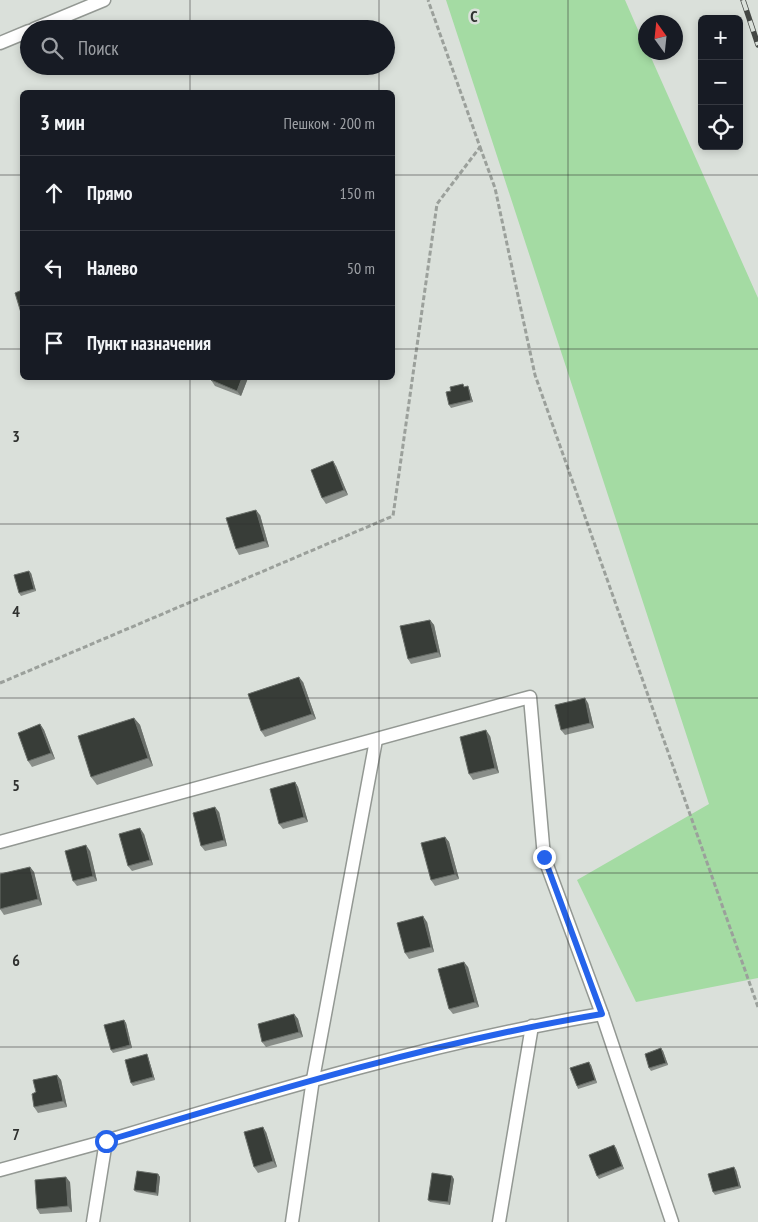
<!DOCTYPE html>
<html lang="ru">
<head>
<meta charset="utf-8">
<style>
	body { margin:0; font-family:"PT Sans Narrow",sans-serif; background:#242831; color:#f1f3f6 }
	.controls { position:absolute; right:15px; top:15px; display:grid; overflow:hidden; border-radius:8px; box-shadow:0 2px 8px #0003 }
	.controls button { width:45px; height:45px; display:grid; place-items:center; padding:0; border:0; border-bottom:1px solid #363941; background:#171b24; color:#f1f3f6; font:25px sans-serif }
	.compass { position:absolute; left:638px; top:15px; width:45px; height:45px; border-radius:50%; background:#171b24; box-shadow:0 2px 8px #0003; rotate:345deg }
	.stop { position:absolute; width:15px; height:15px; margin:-11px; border:4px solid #2563eb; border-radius:50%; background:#fff }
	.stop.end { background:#2563eb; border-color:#fff; box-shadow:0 1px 5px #0008 }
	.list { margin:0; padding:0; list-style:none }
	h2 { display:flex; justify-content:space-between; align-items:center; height:65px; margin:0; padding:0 20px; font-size:21px }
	h2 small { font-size:16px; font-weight:400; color:#9ea1a6 }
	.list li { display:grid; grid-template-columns:32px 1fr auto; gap:15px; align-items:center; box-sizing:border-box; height:75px; padding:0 20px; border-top:1px solid #363941 }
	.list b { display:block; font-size:19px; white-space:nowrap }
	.list em { font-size:16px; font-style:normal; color:#9ea1a6 }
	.icon { flex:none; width:28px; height:28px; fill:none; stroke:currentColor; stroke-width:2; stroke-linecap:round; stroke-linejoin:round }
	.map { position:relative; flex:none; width:758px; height:1222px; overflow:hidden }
	.search { position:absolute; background:#171b24; box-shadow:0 2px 8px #0003; left:20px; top:20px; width:375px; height:55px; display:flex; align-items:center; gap:12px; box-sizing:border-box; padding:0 18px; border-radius:28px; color:#9ea1a6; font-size:19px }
	.panel { position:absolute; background:#171b24; box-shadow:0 2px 8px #0003; left:20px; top:90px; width:375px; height:290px; border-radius:8px }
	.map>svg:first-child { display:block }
</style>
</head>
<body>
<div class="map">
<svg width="758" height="1222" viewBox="0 0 758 1222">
	<rect width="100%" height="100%" fill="#dae0da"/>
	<polygon fill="#a4dba3" points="446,0 625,0 645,46 646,52 649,53 758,298 758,978 636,1002 577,880 709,804"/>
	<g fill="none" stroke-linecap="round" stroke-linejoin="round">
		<g stroke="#939893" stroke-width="15">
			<g id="lane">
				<polyline points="34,29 104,0"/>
				<polyline points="0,43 29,31"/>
				<polyline points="0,842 530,697 544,857 602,1014 672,1222"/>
				<path d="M106,1141C269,1092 433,1042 602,1014"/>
				<polyline points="0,1170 106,1141 93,1222"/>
				<polyline points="292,1222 313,1079 376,740"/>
				<polyline points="499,1222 532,1026"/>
			</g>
		</g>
		<g stroke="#9ba09b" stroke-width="3" stroke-dasharray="5 2.5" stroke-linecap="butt">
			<polyline points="480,147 495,188 535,375 758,1007"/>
			<polyline points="0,683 393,516 437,204 480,147 428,0"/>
		</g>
		<use href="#lane" stroke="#fff" stroke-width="12"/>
		<g stroke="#444744" stroke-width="5.5">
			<polyline id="rail" points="743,0 758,45"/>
		</g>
		<use href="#rail" stroke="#dae0da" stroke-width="4" stroke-dasharray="11" stroke-linecap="butt"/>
	</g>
	<g fill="#898e89">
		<polygon points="248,378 241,396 215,386 211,380"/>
		<polygon points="469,389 473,402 451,408 449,405"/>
		<polygon points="336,466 348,495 326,504 322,498"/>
		<polygon points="260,515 269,547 239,555 236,549"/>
		<polygon points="31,573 36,591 21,596 19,593"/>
		<polygon points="430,620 434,625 441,657 411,664 408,659"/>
		<polygon points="303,682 316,719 265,737 261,731"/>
		<polygon points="588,703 594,728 565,735 561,730"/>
		<polygon points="134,718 140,725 153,766 97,785 91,777"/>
		<polygon points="40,724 44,730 55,759 32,767 28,761"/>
		<polygon points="490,736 499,773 473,780 469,774"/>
		<polygon points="295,782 298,787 308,822 283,829 279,824"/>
		<polygon points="219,812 227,846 205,851 201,846"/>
		<polygon points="144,834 153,865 132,871 128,866"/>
		<polygon points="445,837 449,842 459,879 435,886 431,880"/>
		<polygon points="90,851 97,881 77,886 73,881"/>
		<polygon points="30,867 34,872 42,905 4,915 0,909"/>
		<polygon points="427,922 434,952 409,959 405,953"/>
		<polygon points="468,967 479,1007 453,1014 449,1009"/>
		<polygon points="294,1014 298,1019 303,1037 266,1047 262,1042"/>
		<polygon points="124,1020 126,1023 132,1048 113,1053 111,1050"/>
		<polygon points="663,1051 668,1065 651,1071 649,1068"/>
		<polygon points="148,1057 155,1080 133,1086 131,1083"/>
		<polygon points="591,1065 597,1083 578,1089 577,1086"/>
		<polygon points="57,1075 61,1080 67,1107 38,1113 34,1107 36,1092"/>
		<polygon points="266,1132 277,1167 258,1173 254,1167"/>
		<polygon points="616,1148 624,1169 599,1179 597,1176"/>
		<polygon points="736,1170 741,1188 715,1195 713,1192"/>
		<polygon points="158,1174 160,1177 158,1196 136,1192 134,1190"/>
		<polygon points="454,1179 450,1205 430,1202 428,1200"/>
		<polygon points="70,1182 72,1212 40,1214 37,1209"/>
	</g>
	<g fill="#696e69">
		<polygon points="242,378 248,378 241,396 237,391"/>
		<polygon points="468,386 469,389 473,402 471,400"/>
		<polygon points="333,461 336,466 348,495 344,490"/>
		<polygon points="256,510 260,515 269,547 265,541"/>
		<polygon points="29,571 31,573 36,591 34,589"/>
		<polygon points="430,620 434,625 441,657 438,652"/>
		<polygon points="299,677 303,682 316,719 312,714"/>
		<polygon points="585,698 588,703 594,728 590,723"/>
		<polygon points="134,718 140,725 153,766 148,758"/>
		<polygon points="40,724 44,730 55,759 51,753"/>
		<polygon points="486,730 490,736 499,773 495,768"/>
		<polygon points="295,782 298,787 308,822 304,817"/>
		<polygon points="215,807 219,812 227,846 224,840"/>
		<polygon points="140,828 144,834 153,865 150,860"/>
		<polygon points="445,837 449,842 459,879 455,874"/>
		<polygon points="86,845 90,851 97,881 93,876"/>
		<polygon points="30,867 34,872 42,905 38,899"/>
		<polygon points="423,916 427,922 434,952 431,947"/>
		<polygon points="464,962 468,967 479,1007 475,1002"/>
		<polygon points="294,1014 298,1019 303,1037 299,1032"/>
		<polygon points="124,1020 126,1023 132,1048 130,1045"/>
		<polygon points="661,1048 663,1051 668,1065 666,1063"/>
		<polygon points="147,1054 148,1057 155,1080 153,1077"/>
		<polygon points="589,1062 591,1065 597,1083 595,1080"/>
		<polygon points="57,1075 61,1080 67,1107 63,1101"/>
		<polygon points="263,1127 266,1132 277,1167 273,1161"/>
		<polygon points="614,1145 616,1148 624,1169 622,1166"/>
		<polygon points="734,1167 736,1170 741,1188 739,1186"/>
		<polygon points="158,1174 160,1177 158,1196 156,1193"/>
		<polygon points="452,1176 454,1179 450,1205 448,1202"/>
		<polygon points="66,1177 70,1182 72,1212 68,1206"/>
	</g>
	<g fill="#383d38" stroke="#696e69">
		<polygon points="22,290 22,316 15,293"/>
		<polygon points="212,378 242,378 237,391 211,380"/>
		<polygon points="463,384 464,387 468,386 471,400 449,405 446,392 451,391 450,387"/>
		<polygon points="333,461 344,490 322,498 311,470"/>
		<polygon points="256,510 265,541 236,549 226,518"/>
		<polygon points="29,571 34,589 19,593 14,575"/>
		<polygon points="430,620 438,652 408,659 400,626"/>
		<polygon points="299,677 312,714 261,731 248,694"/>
		<polygon points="585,698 590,723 561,730 555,705"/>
		<polygon points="134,718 148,758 91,777 78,736"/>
		<polygon points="40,724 51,753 28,761 18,733"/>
		<polygon points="486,730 495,768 469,774 460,737"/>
		<polygon points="295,782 304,817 279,824 270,789"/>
		<polygon points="215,807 224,840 201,846 193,813"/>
		<polygon points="140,828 150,860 128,866 119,834"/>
		<polygon points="445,837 455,874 431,880 421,843"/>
		<polygon points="86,845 93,876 73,881 65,851"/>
		<polygon points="30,867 38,899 0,909 0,874"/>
		<polygon points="423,916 431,947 405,953 397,923"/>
		<polygon points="464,962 475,1002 449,1009 438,969"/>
		<polygon points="294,1014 299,1032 262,1042 258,1024"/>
		<polygon points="124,1020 130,1045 111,1050 104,1025"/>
		<polygon points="661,1048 666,1063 649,1068 645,1054"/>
		<polygon points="147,1054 153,1077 131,1083 125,1060"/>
		<polygon points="589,1062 595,1080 577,1086 570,1068"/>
		<polygon points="57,1075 63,1101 34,1107 32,1094 36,1092 33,1080"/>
		<polygon points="263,1127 273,1161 254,1167 244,1132"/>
		<polygon points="614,1145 622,1166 597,1176 589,1155"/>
		<polygon points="734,1167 739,1186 713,1192 708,1174"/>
		<polygon points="137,1171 158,1174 156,1193 134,1190"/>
		<polygon points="432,1173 452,1176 448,1202 428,1200"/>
		<polygon points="66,1177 68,1206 37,1209 35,1180"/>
	</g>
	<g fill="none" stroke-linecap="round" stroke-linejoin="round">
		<path stroke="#2563eb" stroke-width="6" d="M106,1141C269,1092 433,1042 602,1014L544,857"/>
	</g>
	<path fill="none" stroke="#303230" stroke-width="1" stroke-opacity="0.55" d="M190,0V29M379,0V29M568,0V1222M190,66V92M379,66V92M0,175H22M392,175H758M0,349H22M392,349H758M190,378V1222M379,378V1222M0,524H758M0,698H758M0,873H758M0,1047H758"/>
	<g font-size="16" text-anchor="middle" font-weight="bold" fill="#303230" stroke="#dae0da" stroke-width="5" stroke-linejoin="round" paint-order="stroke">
		<text x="474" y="22">C</text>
		<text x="16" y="442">3</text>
		<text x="16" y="617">4</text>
		<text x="16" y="791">5</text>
		<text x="16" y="966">6</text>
		<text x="16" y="1140">7</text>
	</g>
</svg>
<div class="controls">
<button>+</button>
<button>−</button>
<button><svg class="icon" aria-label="locate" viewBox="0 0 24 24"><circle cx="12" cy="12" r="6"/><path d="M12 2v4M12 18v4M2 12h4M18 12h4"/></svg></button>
</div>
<svg class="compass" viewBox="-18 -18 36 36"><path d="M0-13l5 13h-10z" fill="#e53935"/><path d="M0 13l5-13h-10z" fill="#9ea1a6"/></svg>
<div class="stop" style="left:106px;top:1141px"></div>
<div class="stop end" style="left:544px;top:857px"></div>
<div class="search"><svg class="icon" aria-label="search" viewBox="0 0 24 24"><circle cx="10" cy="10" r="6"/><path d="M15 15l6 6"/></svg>Поиск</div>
<section class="panel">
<h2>3 мин<small>Пешком · 200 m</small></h2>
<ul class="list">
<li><svg class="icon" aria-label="ahead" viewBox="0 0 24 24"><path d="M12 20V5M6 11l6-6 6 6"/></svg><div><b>Прямо</b></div><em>150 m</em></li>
<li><svg class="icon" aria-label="left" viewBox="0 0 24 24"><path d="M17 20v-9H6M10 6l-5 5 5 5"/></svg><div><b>Налево</b></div><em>50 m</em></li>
<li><svg class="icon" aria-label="arrive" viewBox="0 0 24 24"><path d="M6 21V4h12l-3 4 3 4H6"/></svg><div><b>Пункт назначения</b></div></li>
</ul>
</section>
</div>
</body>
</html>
